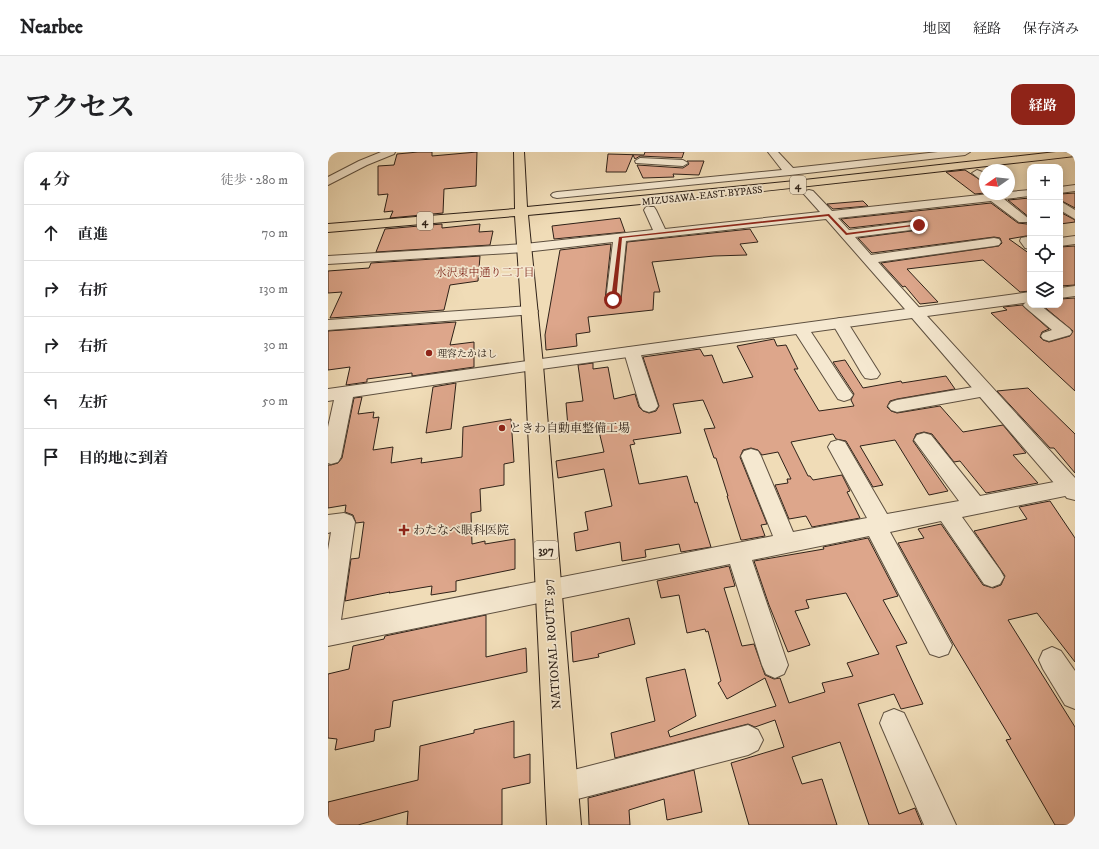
<!DOCTYPE html>
<html lang="ja">
<head>
<meta charset="utf-8">
<style>
	body { margin:0; font-family:"IM FELL DW Pica","Noto Serif JP",serif; background:#f6f6f6; color:#202124 }
	.controls { position:absolute; right:12px; top:12px; display:grid; overflow:hidden; border-radius:8px; box-shadow:0 2px 10px #0003 }
	.controls button { width:36px; height:36px; display:grid; place-items:center; padding:0; border:0; border-bottom:1px solid #e0e0e0; background:#fff; color:#202124; font:20px sans-serif }
	.compass { position:absolute; left:651px; top:12px; width:36px; height:36px; border-radius:50%; background:#fff; box-shadow:0 2px 10px #0003; rotate:256deg }
	.stop { position:absolute; width:12px; height:12px; margin:-9px; border:3px solid #8f2418; border-radius:50%; background:#fff }
	.stop.end { background:#8f2418; border-color:#fff; box-shadow:0 1px 4px #0008 }
	.list { margin:0; padding:0; list-style:none }
	h2 { display:flex; justify-content:space-between; align-items:center; height:52px; margin:0; padding:0 16px; font-size:17px }
	h2 small { font-size:13px; font-weight:400; color:#757577 }
	.list li { display:grid; grid-template-columns:26px 1fr auto; gap:12px; align-items:center; box-sizing:border-box; height:56px; padding:0 16px; border-top:1px solid #e0e0e0 }
	.list b { display:block; font-size:15px; white-space:nowrap }
	.list em { font-size:13px; font-style:normal; color:#757577 }
	.icon { flex:none; width:22px; height:22px; fill:none; stroke:currentColor; stroke-width:2; stroke-linecap:round; stroke-linejoin:round }
	.map { position:relative; flex:none; width:747px; height:673px; overflow:hidden; border-radius:12px }
	header { display:flex; align-items:center; gap:24px; box-sizing:border-box; height:56px; padding:0 20px; background:#fff; border-bottom:1px solid #e0e0e0 }
	header strong { font-size:19px }
	nav { display:flex; gap:22px; margin-inline-start:auto; font-size:14px }
	.intro { display:flex; align-items:center; justify-content:space-between; box-sizing:border-box; height:96px; padding:0 24px }
	h1 { margin:0; font-size:28px }
	.button { padding:10px 18px; border-radius:12px; background:#8f2418; color:#fff; font-size:14px; font-weight:700 }
	main { display:flex; gap:24px; padding:0 24px }
	aside { flex:1; background:#fff; border-radius:12px; box-shadow:0 2px 10px #0003 }
	.map>svg:first-child { display:block }
</style>
</head>
<body>
<header>
<strong>Nearbee</strong>
<nav><a>地図</a><a>経路</a><a>保存済み</a></nav>
</header>
<div class="intro"><h1>アクセス</h1><a class="button">経路</a></div>
<main>
<aside>
<h2>4 分<small>徒歩 · 280 m</small></h2>
<ul class="list">
<li><svg class="icon" aria-label="ahead" viewBox="0 0 24 24"><path d="M12 20V5M6 11l6-6 6 6"/></svg><div><b>直進</b></div><em>70 m</em></li>
<li><svg class="icon" aria-label="right" viewBox="0 0 24 24"><path d="M7 20v-9h11M14 6l5 5-5 5"/></svg><div><b>右折</b></div><em>130 m</em></li>
<li><svg class="icon" aria-label="right" viewBox="0 0 24 24"><path d="M7 20v-9h11M14 6l5 5-5 5"/></svg><div><b>右折</b></div><em>30 m</em></li>
<li><svg class="icon" aria-label="left" viewBox="0 0 24 24"><path d="M17 20v-9H6M10 6l-5 5 5 5"/></svg><div><b>左折</b></div><em>50 m</em></li>
<li><svg class="icon" aria-label="arrive" viewBox="0 0 24 24"><path d="M6 21V4h12l-3 4 3 4H6"/></svg><div><b>目的地に到着</b></div></li>
</ul>
</aside>
<div class="map">
<svg width="747" height="673" viewBox="0 0 747 673">
	<rect width="100%" height="100%" fill="#f0dcb7"/>
	<filter id="stains"><feTurbulence type="fractalNoise" baseFrequency=".005" numOctaves="4"/><feColorMatrix values="0 0 0 0 .2 0 0 0 0 .09 0 0 0 0 .02 0 0 0 .5 -.17"/></filter>
	<radialGradient id="worn" r=".72"><stop offset=".6" stop-color="#630" stop-opacity="0"/><stop offset="1" stop-color="#630" stop-opacity=".3"/></radialGradient>
	<g fill="#dda68b" stroke="#2e2118">
		<polygon points="90,0 104,0 104,4 149,0 148,34 116,37 115,61 62,66 65,59 56,60 60,42 50,43 50,14 66,13 69,2"/>
		<polygon points="317,0 356,0 354,6 312,4 307,7 305,3 298,20 278,20 280,2 316,3"/>
		<polygon points="359,9 376,9 371,23 345,22 346,25 315,26 309,13 355,16 361,12"/>
		<polygon points="637,18 657,31 657,41 647,42 618,20"/>
		<polygon points="747,41 747,56 732,48 732,42"/>
		<polygon points="702,46 702,66 680,48"/>
		<polygon points="535,49 540,54 505,57 499,52"/>
		<polygon points="663,51 690,71 699,72 702,68 702,84 698,84 681,87 702,102 702,139 692,140 655,108 579,117 610,150 592,152 577,134 575,135 553,111 671,94 674,91 672,86 666,85 544,101 530,86 591,78 596,77 598,72 595,69 591,68 522,76 513,67"/>
		<polygon points="732,60 747,68 747,70 732,72"/>
		<polygon points="292,66 297,80 226,87 224,74"/>
		<polygon points="114,72 114,76 152,72 151,80 165,79 162,93 48,100 57,77"/>
		<polygon points="422,77 430,90 412,92 419,103 386,104 324,110 332,140 326,140 325,158 260,165 262,180 248,182 249,194 218,198 217,183 232,98 283,92 277,148 280,152 285,153 290,152 293,148 299,90"/>
		<polygon points="747,94 747,133 732,134 732,95"/>
		<polygon points="152,104 150,129 122,133 116,158 2,166 14,140 0,141 0,119 41,116 43,111"/>
		<polygon points="747,146 747,239 663,161 679,158 675,155 694,153 721,177 714,180 712,185 715,188 721,190 742,184 745,179 714,153 732,153 732,147"/>
		<polygon points="128,170 122,193 146,190 146,215 84,224 84,221 39,227 39,230 18,233 22,215 0,218 0,179"/>
		<polygon points="446,187 449,194 458,193 470,217 466,217 491,259 526,254 523,248 526,242 505,210 517,208 535,236 573,229 574,231 618,224 627,237 569,247 562,249 559,255 563,259 569,261 612,254 635,280 675,273 698,301 685,303 710,331 658,341 632,309 626,310 604,282 596,280 588,282 585,289 620,339 601,343 567,288 532,294 555,333 545,335 518,289 508,287 505,282 463,290 480,324 482,324 485,328 514,323 522,339 519,340 532,366 484,375 478,364 461,367 447,333 460,331 459,327 463,327 450,300 434,303 430,298 423,296 415,298 412,305 439,372 433,373 437,384 415,388 413,388 399,344 400,344 388,306 386,306 376,277 387,276 375,248 345,252 353,281 305,288 307,292 302,293 311,332 359,324 367,351 369,350 383,395 353,400 351,392 317,398 318,405 294,409 292,390 248,399 246,381 260,378 257,360 284,354 276,317 230,326 228,309 276,300 269,271 240,275 238,251 255,249 250,213 265,211 265,217 280,215 286,247 307,242 311,255 315,259 321,261 328,259 331,254 315,205 372,197 376,204 384,203 395,231 425,225 409,194"/>
		<polygon points="128,231 123,277 98,281 105,235"/>
		<polygon points="700,236 747,282 747,321 726,296 722,296 669,239"/>
		<polygon points="34,245 30,262 46,260 45,266 51,265 45,298 65,295 63,311 94,306 93,311 134,305 135,275 183,267 186,310 176,312 176,333 152,337 153,359 143,361 144,392 157,389 157,392 187,387 187,417 128,429 128,439 103,443 104,434 61,441 62,440 17,449 23,407 31,406 36,370 28,371 25,363 17,360 18,353 0,356 0,313 3,313 10,311 14,306 26,246"/>
		<polygon points="722,349 747,386 747,510 709,461 680,468 747,575 747,673 727,673 678,588 683,587 625,491 570,391 596,386 590,377 613,372 655,433 665,436 673,433 677,424 646,379 699,367 691,355"/>
		<polygon points="540,386 570,444 555,448 579,491 568,494 595,552 573,557 566,542 530,552 571,662 587,656 594,673 541,673 512,590 464,605 474,632 494,627 509,673 421,673 403,611 456,595 447,568 427,575 420,572 287,606 283,581 327,569 318,526 357,517 368,564 340,579 342,585 448,554 437,526 399,547 390,531 393,529 380,479 378,480 377,477 359,481 351,443 333,446 329,429 401,414 407,434 396,436 414,494 426,492 437,523 446,527 452,526 461,551 497,540 494,531 525,524 519,511 551,502 518,441 478,448 481,456 467,459 482,493 460,500 441,453 426,409 496,397 495,395"/>
		<polygon points="158,463 158,505 198,496 199,520 65,549 62,575 47,578 46,589 7,598 9,587 0,586 0,522 21,517 25,494 56,487 57,484"/>
		<polygon points="301,466 307,492 270,502 271,505 245,510 243,480"/>
		<polygon points="186,569 186,606 202,602 202,631 174,637 174,673 79,673 80,659 30,673 0,673 0,650 90,628 92,594 146,581 146,578"/>
		<polygon points="366,618 374,660 339,668 336,647 301,658 302,673 261,673 260,646"/>
	</g>
	<g fill="none" stroke-linecap="round" stroke-linejoin="round">
		<g stroke="#5e5040" stroke-width="2">
			<g id="minor">
				<polygon points="440,0 450,0 465,16 610,0 642,0 637,3 462,23 229,46 225,45 223,43 225,41 229,40 454,18"/>
				<polygon points="312,6 355,8 360,11 355,14 308,11 307,9"/>
				<polygon points="649,18 657,21 657,29 653,28 644,21"/>
				<polygon points="747,33 747,39 732,41 732,35"/>
				<polygon points="481,38 485,39 504,59 661,42 681,42 681,40 702,38 702,44 676,47 701,67 699,70 691,70 663,49 510,66 521,78 591,69 595,70 597,73 595,76 591,77 527,85 543,103 666,86 671,87 673,90 671,93 666,94 550,110 596,161 593,164 588,166 583,164 498,67 298,89 292,148 290,151 285,152 280,151 278,148 285,90 197,100 0,112 0,104 197,92 325,78 316,58 318,55 326,55 328,58 337,77 492,60 475,41 477,39"/>
				<polygon points="732,49 747,58 747,67 732,58"/>
				<polygon points="747,84 747,92 732,94 732,86"/>
				<polygon points="698,85 702,86 702,97 697,96 692,89 693,86"/>
				<polygon points="702,149 702,153 712,153 742,177 744,180 742,183 721,189 715,187 713,184 715,181 724,178 698,156 695,153 698,150"/>
				<polygon points="202,154 207,156 210,159 207,162 0,178 0,168"/>
				<polygon points="512,166 518,168 552,222 549,226 543,227 537,226 534,222 504,171 506,168"/>
				<polygon points="473,172 479,174 522,239 525,243 522,247 516,249 510,247 465,177 467,174"/>
				<polygon points="304,195 310,196 312,200 330,254 327,258 321,260 315,258 312,254 296,200 298,196"/>
				<polygon points="206,208 212,209 214,213 212,217 25,245 13,305 10,310 3,312 0,311 0,275 6,248 0,249 0,237"/>
				<polygon points="657,233 663,235 666,239 663,243 569,260 563,258 560,254 563,250 569,248"/>
				<polygon points="596,281 603,283 652,344 747,326 747,342 634,365 672,418 676,425 672,432 664,435 656,432 613,369 562,380 624,493 620,502 611,505 602,502 541,384 424,408 460,513 456,522 447,526 438,522 434,513 402,412 0,494 0,398 3,380 0,381 0,363 16,361 24,364 27,370 13,468 445,384 413,304 416,299 423,297 430,299 433,304 465,380 539,366 500,295 503,290 510,288 517,290 559,362 631,349 586,288 589,283"/>
				<polygon points="724,495 733,499 747,519 747,557 737,553 715,517 711,508 715,499"/>
				<polygon points="566,557 576,561 628,673 596,673 552,571 556,561"/>
				<polygon points="420,573 430,578 435,588 430,598 420,603 234,651 223,647 219,636 223,625 234,621"/>
			</g>
		</g>
		<g stroke="#5e5040" stroke-width="2">
			<g id="tertiary">
				<polygon points="53,0 67,0 66,2 39,13 0,33 0,25 31,9"/>
				<polygon points="747,134 747,144 732,146 732,136"/>
				<polygon points="702,140 702,150 599,164 747,326 747,348 739,346 584,166 206,218 200,217 197,213 200,209 206,208"/>
			</g>
		</g>
		<g stroke="#2e2118" stroke-width="2">
			<path id="trunk" d="M186,0H196L199,55L467,29L728,0H747V4C565,25 382,46 200,63L215,213L253,673H219L197,213L187,64L0,80V72L187,57Z"/>
		</g>
		<use href="#minor" fill="#f5e8d0" fill-rule="evenodd"/>
		<use href="#tertiary" fill="#f5e8d0" fill-rule="evenodd"/>
		<use href="#trunk" fill="#f0dcb7" fill-rule="evenodd"/>
	</g>
	<polygon fill="#8f2418" points="501,62 519,81 591,72 593,73 518,83 500,64 294,86 288,148 285,149 283,148 291,85"/>
	<g fill="#8f2418" stroke="#f5e8d0" stroke-width="1.5">
		<circle cx="101" cy="201" r="4"/>
		<circle cx="174" cy="276" r="4"/>
		<path d="M74 372h4v4h4v4h-4v4h-4v-4h-4v-4h4z"/>
	</g>
	<g text-anchor="middle" stroke-width="3.5" stroke-linejoin="round" paint-order="stroke">
		<g font-size="10" fill="#2e2118" stroke="#f5e8d0">
			<text transform="translate(374 43) rotate(-6)" y="4">MIZUSAWA-EAST BYPASS</text>
		</g>
		<g font-size="10" fill="#2e2118" stroke="#f5e8d0" text-anchor="start">
			<text x="109" y="205">理容たかはし</text>
		</g>
		<g fill="#f5e8d0" stroke="#6a5d4f" stroke-width="1">
			<rect x="462" y="24" width="16" height="18" rx="3"/>
			<rect x="89" y="60" width="16" height="18" rx="3"/>
			<rect x="206" y="389" width="24" height="18" rx="3"/>
		</g>
		<g font-size="11" font-weight="bold" fill="#2e2118">
			<text x="470" y="37">4</text>
			<text x="97" y="73">4</text>
			<text x="218" y="402">397</text>
		</g>
		<g font-size="11" fill="#7a1f14" stroke="#f5e8d0">
			<text x="157" y="124">水沢東中通り二丁目</text>
		</g>
		<g font-size="12" fill="#2e2118" stroke="#f5e8d0" text-anchor="start">
			<text x="182" y="280">ときわ自動車整備工場</text>
			<text x="85" y="382">わたなべ眼科医院</text>
		</g>
		<g font-size="12" fill="#2e2118" stroke="#f5e8d0">
			<text transform="translate(224 492) rotate(-94)" y="4">NATIONAL ROUTE 397</text>
		</g>
	</g>
	<rect width="100%" height="100%" filter="url(#stains)"/>
	<rect width="100%" height="100%" fill="url(#worn)"/>
</svg>
<div class="controls">
<button>+</button>
<button>−</button>
<button><svg class="icon" aria-label="locate" viewBox="0 0 24 24"><circle cx="12" cy="12" r="6"/><path d="M12 2v4M12 18v4M2 12h4M18 12h4"/></svg></button>
<button><svg class="icon" aria-label="layers" viewBox="0 0 24 24"><path d="M12 4l9 5-9 5-9-5zM3 14l9 5 9-5"/></svg></button>
</div>
<svg class="compass" viewBox="-18 -18 36 36"><path d="M0-13l5 13h-10z" fill="#e53935"/><path d="M0 13l5-13h-10z" fill="#757577"/></svg>
<div class="stop" style="left:285px;top:148px"></div>
<div class="stop end" style="left:591px;top:73px"></div>
</div>
</main>
</body>
</html>
